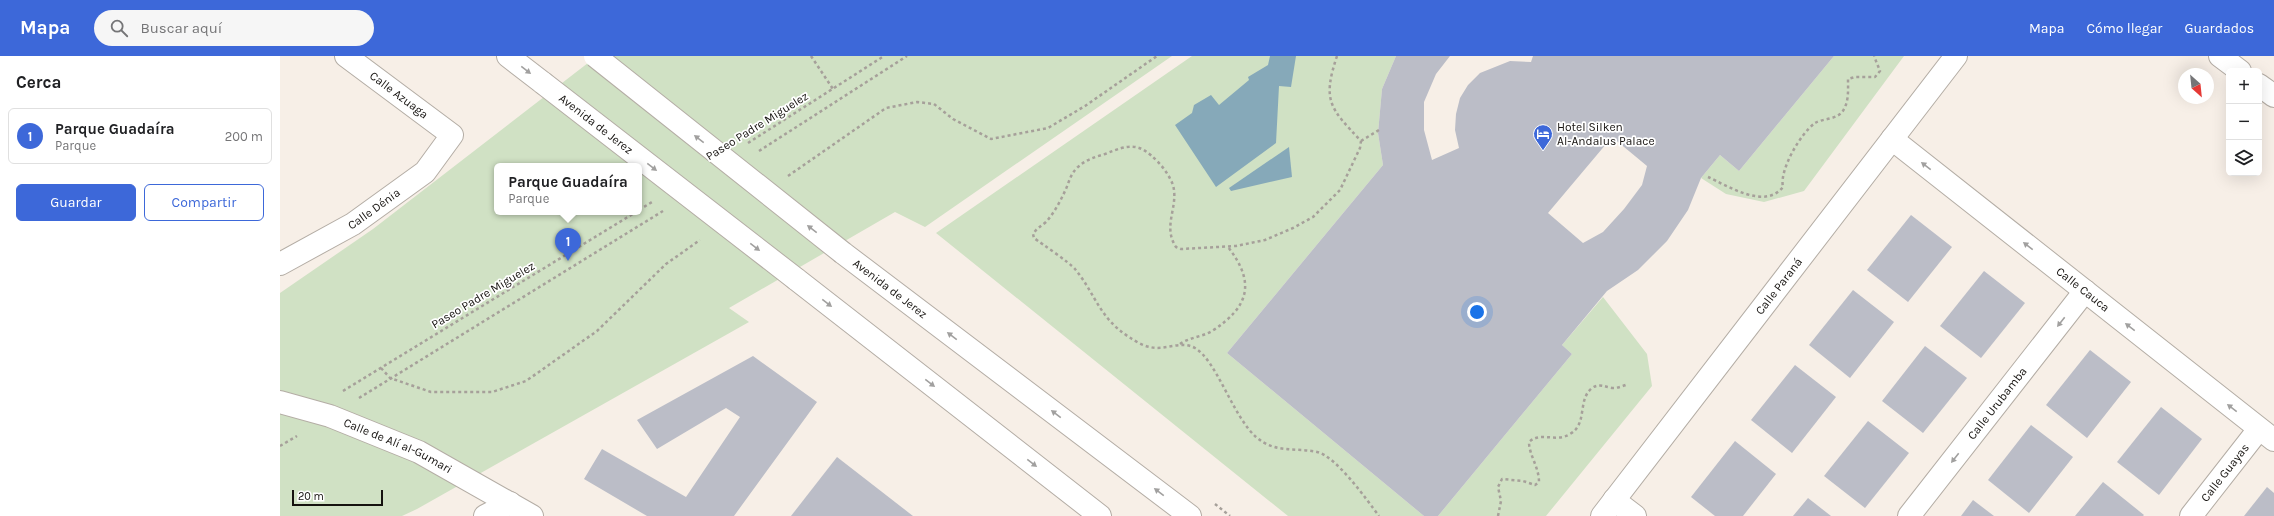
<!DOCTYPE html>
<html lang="es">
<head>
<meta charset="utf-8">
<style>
	body { margin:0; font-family:Karla,sans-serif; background:#f6f6f6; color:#202124 }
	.controls { position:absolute; right:12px; top:12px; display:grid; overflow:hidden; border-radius:6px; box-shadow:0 4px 16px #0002 }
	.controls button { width:36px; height:36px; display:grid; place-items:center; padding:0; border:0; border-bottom:1px solid #e0e0e0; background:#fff; color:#202124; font:20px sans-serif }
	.compass { position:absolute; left:1898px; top:12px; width:36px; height:36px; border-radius:50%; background:#fff; box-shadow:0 4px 16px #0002; rotate:153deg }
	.scale { position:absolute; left:12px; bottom:10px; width:91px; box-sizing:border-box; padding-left:4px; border:2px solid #15120f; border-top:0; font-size:11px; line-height:14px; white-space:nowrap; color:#15120f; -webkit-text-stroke:3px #fff; paint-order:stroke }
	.you { position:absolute; left:1197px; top:256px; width:14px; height:14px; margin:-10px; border:3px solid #fff; border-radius:50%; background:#1a73e8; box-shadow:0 0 0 6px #1a73e833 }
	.badge { display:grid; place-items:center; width:26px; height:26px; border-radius:50%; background:#3d68d9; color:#fff; font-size:13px; font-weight:700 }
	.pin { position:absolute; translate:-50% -33px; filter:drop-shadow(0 1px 2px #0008) }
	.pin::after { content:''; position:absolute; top:21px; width:14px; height:12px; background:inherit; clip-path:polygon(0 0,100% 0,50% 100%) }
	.popup { position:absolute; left:214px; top:107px; width:148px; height:52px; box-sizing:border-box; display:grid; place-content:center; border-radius:6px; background:#fff; filter:drop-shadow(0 1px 3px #0005); font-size:13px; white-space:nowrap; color:#757577 }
	.popup b { font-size:15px; color:#202124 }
	.popup::after { content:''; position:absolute; left:50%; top:100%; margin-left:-8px; border:8px solid transparent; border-top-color:#fff }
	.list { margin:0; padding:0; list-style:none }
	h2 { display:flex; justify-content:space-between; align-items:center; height:52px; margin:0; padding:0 16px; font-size:17px }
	h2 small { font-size:13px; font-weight:400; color:#757577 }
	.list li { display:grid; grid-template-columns:26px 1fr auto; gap:12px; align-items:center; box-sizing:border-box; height:56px; margin:0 8px 8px; padding:0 8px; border:1px solid #e0e0e0; border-radius:6px }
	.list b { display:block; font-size:15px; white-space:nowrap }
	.list p { margin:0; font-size:13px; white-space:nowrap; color:#757577 }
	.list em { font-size:13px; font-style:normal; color:#757577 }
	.actions { display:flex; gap:8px; padding:12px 16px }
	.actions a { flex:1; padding:9px 0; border:1px solid #3d68d9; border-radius:6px; text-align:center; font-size:14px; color:#3d68d9 }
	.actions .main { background:#3d68d9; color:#fff }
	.icon { flex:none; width:22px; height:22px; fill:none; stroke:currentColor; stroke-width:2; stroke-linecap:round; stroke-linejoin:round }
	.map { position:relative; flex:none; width:1994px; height:460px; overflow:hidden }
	header { display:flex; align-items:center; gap:24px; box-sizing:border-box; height:56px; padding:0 20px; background:#3d68d9; color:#fff }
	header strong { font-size:19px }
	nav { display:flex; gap:22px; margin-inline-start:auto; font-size:14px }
	.search { width:280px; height:36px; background:#f6f6f6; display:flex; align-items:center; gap:10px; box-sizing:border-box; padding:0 14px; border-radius:22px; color:#757577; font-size:15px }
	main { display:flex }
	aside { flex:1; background:#fff }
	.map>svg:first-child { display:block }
</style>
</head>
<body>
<header>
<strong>Mapa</strong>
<div class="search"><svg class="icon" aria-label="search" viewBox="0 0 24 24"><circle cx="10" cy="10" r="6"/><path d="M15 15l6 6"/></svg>Buscar aquí</div>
<nav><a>Mapa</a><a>Cómo llegar</a><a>Guardados</a></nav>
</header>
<main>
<aside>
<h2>Cerca<small></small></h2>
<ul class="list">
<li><span class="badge">1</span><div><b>Parque Guadaíra</b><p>Parque</p></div><em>200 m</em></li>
</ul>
<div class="actions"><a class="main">Guardar</a><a>Compartir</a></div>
</aside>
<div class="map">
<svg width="1994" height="460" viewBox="0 0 1994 460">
	<rect width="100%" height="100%" fill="#f7efe7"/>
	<g fill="#d0e1c4" fill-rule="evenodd">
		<path d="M317,0H892L645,171L615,156L449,252L469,266L137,453L122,460H0V237L93,173ZM217,110H359V156H217Z"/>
		<polygon points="912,0 1116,0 1102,33 1098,77 1103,109 947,297 1144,460 1008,460 656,177"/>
		<polygon points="1554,0 1624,0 1524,135 1484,146 1446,138 1421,122 1440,99 1459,115"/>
		<polygon points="1323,241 1367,298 1372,330 1266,460 1158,460 1292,298 1282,289"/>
	</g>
	<g fill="#86a9b9">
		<polygon points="990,0 1016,0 1011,31 999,30 996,87 936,131 895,69 912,57 914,49 931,39 939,49 969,24 968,21 988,9"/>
		<polygon points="1009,91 1012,121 951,135 949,132"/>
	</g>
	<g fill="#bbbdc7" fill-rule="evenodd">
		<path d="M1116,0H1170L1156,18L1144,46V74L1152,104L1179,92L1175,74L1176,58L1180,42L1188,29L1200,17L1230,5L1251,6L1253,0H1554L1459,115L1440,99L1421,122L1408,154L1387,185L1358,214L1327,235L1282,289L1292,298L1158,460H1144L947,297L1103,109L1098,77L1102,33ZM1332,81L1367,110L1362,129L1344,153L1323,176L1303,187L1268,157Z"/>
		<polygon points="1631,159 1672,191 1628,246 1587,214"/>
		<polygon points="1704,215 1745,247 1701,302 1660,270"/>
		<polygon points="1573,234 1614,266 1570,322 1529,289"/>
		<polygon points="1645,290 1687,322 1643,377 1602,345"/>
		<polygon points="1810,294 1851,326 1807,382 1766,349"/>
		<polygon points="473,300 537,346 454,460 367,460 304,423 322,393 406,441 460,361 446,352 377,393 357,364"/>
		<polygon points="1515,309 1556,341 1512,397 1471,364"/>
		<polygon points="1881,351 1922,383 1879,439 1837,406"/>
		<polygon points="1588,365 1629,397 1585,452 1544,420"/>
		<polygon points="1751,369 1793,401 1749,457 1708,424"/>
		<polygon points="1455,385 1496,418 1463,460 1435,460 1411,441"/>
		<polygon points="557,401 633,460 511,460"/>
		<polygon points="1823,426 1864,459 1863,460 1795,460"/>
		<polygon points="1987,431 1994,437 1994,460 1964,460"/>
		<polygon points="1528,442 1551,460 1513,460"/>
		<polygon points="1693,444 1714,460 1681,460"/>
	</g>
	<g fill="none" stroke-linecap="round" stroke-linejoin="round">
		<g stroke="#b4ada5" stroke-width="24">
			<g id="minor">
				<polyline points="1940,0 1960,15"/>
				<polyline points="1979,29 1994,40"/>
				<path id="s1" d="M1612,83L1994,384"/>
				<path id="s2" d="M0,208L73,168L145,116L172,79L66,0"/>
				<path id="s3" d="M0,346L50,360L139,396L252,460"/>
				<polyline points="1334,444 1355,460"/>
				<polyline points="205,460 230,447"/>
				<path id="s4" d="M1322,460L1676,0"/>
				<path id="s5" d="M1629,460L1805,235"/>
				<path id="s6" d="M1911,460L1979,373"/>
			</g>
		</g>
		<g stroke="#b4ada5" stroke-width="24">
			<g id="major">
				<polyline points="228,0 263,27"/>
				<path id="s7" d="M563,197L910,460"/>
				<polyline points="516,223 820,460"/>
			</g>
		</g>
		<g stroke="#a6a09a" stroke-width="2.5" stroke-dasharray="3 3" stroke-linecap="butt">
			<polyline points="531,0 553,33"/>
			<path d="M1057,0C1042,45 1050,52 1081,85L1080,92L1060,134L1033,161L1013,172L985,184L956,190L901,193L896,191C882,170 899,151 893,129C890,121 884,112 878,106C859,86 850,88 825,98C815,101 805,104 798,111C790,118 789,127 785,135C780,146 774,157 766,166C761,170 756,173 753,178L754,182C762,188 789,206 795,213C815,237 819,262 849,281C855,285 863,290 870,291C885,295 901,284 915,292C937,305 952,359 976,381C996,398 1015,391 1037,396C1056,400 1087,444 1099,460"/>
			<polyline points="1081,85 1099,74"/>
			<polyline points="468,87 604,0"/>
			<polyline points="479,95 627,0"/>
			<polyline points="508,120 606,52 637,46 654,48 673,63 711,83 768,72 805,50 877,0"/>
			<path d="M1428,121C1448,130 1485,154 1503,131C1499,114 1521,77 1535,67C1543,62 1559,64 1564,53C1569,44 1568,33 1568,23L1575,21H1595L1600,15L1594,0"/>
			<polyline points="359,154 372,146"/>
			<path d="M900,288C910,281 922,281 932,275C969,251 976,227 948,191"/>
			<polyline points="101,312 110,322 151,336 212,336 246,325 317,275 386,208 420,184"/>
			<polyline points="63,335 356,156"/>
			<polyline points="79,342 383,155"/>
			<polyline points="0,390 17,380"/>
			<polyline points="935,448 950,460"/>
			<path d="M1218,460L1221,445L1218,431L1222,423L1243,425L1255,429L1259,426C1259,411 1249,399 1249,386C1261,375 1276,387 1290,378C1308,368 1297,344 1312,332C1319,327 1325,331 1333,332C1338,332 1343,330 1348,328"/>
		</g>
		<use href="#minor" stroke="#fff" stroke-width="22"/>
		<use href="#major" stroke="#fff" stroke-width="22"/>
		<g stroke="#b4ada5" stroke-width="24" stroke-linecap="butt">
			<g id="major-bridge">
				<polyline points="315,0 563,197"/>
				<path id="s8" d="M263,27L516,223"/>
			</g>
		</g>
		<use href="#major-bridge" stroke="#fff" stroke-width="22"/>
	</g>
	<defs><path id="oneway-solid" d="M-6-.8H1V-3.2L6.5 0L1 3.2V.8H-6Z"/></defs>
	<g fill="#a1a09f">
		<use href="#oneway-solid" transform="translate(246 14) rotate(38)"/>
		<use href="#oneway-solid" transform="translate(419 83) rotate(-142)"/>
		<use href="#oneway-solid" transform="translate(1646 110) rotate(-142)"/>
		<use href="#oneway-solid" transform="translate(372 111) rotate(38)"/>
		<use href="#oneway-solid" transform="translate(532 173) rotate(-142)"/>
		<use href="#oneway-solid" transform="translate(1748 190) rotate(-142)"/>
		<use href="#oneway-solid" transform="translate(475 191) rotate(38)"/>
		<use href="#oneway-solid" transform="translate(547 247) rotate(38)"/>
		<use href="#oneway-solid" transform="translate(1781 266) rotate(128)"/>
		<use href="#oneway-solid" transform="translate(1850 271) rotate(-142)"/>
		<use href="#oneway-solid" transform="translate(672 280) rotate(-143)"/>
		<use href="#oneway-solid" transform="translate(650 327) rotate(38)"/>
		<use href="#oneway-solid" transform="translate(1952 352) rotate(-142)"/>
		<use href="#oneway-solid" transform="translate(776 358) rotate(-143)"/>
		<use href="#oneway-solid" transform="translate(1675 402) rotate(128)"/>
		<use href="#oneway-solid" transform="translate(752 407) rotate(38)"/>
		<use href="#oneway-solid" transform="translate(879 436) rotate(-143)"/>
	</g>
	<defs>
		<g id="hotel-pin" transform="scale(1)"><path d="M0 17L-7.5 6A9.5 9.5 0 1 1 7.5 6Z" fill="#3d68d9" stroke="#fff"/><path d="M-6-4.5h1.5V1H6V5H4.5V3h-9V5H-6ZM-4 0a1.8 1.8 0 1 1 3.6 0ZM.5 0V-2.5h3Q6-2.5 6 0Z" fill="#fff"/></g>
	</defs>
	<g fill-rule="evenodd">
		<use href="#hotel-pin" x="1263" y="78"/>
	</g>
	<g text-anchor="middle" stroke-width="3.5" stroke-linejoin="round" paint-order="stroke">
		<g font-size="12" fill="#15120f" stroke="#fff">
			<text transform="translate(119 39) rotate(37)" y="4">Calle Azuaga</text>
			<text dy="4" stroke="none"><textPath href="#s8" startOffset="67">Avenida de Jerez</textPath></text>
			<text transform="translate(477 70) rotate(-32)" y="4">Paseo Padre Miguelez</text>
			<text dy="4" stroke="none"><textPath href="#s2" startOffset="109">Calle Dénia</textPath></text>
			<text dy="4" stroke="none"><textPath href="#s4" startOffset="290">Calle Paraná</textPath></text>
			<text dy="4" stroke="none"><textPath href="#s7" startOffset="59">Avenida de Jerez</textPath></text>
			<text dy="4" stroke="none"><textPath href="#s1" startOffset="243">Calle Cauca</textPath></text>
			<text transform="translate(203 239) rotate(-31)" y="4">Paseo Padre Miguelez</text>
			<text dy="4" stroke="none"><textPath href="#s5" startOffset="143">Calle Urubamba</textPath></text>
			<text dy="4" stroke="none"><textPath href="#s3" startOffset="126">Calle de Alí al-Gumari</textPath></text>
			<text dy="4" stroke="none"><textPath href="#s6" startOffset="55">Calle Guayas</textPath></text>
		</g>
		<g font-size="12" fill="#15120f" stroke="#fff" text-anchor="start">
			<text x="1277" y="75">Hotel Silken<tspan x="1277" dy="14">Al-Andalus Palace</tspan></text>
		</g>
	</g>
</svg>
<div class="controls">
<button>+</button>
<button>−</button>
<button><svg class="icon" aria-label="layers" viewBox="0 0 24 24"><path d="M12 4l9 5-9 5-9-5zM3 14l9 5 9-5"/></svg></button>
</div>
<svg class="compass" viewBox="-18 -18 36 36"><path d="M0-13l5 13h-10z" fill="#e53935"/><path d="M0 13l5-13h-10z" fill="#757577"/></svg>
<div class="scale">20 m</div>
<div class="you"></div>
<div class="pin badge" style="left:288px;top:205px">1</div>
<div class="popup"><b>Parque Guadaíra</b>Parque</div>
</div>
</main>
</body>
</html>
